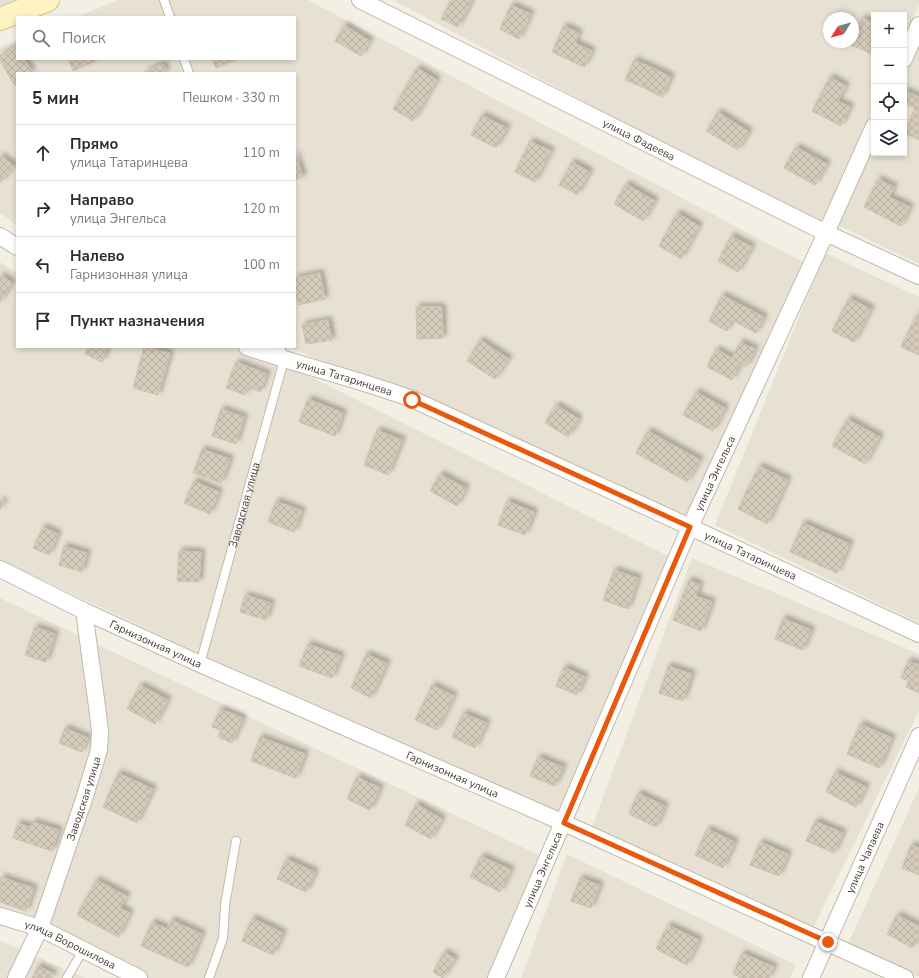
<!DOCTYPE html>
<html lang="ru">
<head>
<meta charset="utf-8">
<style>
	body { margin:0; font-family:"Nunito Sans",sans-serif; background:#f2f2f3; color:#2b2b33 }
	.controls { position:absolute; right:12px; top:12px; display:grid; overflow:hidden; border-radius:0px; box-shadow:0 2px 6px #0003 }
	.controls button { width:36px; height:36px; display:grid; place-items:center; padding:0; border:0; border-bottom:1px solid #e1e1e2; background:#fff; color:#2b2b33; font:20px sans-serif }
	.compass { position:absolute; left:823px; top:12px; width:36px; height:36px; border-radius:50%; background:#fff; box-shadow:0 2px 6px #0003; rotate:233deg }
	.stop { position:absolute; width:12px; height:12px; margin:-9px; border:3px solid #ea580c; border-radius:50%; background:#fff }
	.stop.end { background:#ea580c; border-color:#fff; box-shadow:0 1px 4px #0008 }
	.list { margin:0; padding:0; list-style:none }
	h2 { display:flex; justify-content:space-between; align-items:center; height:52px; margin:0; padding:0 16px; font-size:17px }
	h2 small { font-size:13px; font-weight:400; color:#7c7c81 }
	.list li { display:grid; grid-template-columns:26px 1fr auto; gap:12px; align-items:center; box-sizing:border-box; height:56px; padding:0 16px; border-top:1px solid #e1e1e2 }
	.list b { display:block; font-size:15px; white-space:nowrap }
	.list p { margin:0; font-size:13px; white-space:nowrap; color:#7c7c81 }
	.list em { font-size:13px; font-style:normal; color:#7c7c81 }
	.icon { flex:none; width:22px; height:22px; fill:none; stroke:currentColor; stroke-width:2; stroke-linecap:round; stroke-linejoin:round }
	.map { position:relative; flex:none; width:919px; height:978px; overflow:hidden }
	.search { position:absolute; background:#fff; box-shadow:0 2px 6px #0003; left:16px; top:16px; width:280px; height:44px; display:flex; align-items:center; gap:10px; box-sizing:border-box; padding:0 14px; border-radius:0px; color:#7c7c81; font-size:15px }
	.panel { position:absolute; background:#fff; box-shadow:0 2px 6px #0003; left:16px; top:72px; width:280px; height:276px; border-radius:0px }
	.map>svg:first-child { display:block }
</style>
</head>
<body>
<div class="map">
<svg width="919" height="978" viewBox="0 0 919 978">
	<defs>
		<pattern id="building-cross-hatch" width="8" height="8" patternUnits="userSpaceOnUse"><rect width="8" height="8" fill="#d5cbba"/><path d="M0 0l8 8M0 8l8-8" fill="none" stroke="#b8afa0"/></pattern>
		<filter id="shadow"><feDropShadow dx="3.5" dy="-3.5" stdDeviation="2" flood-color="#0004"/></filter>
	</defs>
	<rect width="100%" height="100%" fill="#f3efe5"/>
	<g fill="#e7e1d3" fill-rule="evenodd">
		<polygon points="0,0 33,0 0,13"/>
		<polygon points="119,0 308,0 803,262 691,525 289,347 295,347 295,73 17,73 17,225 0,213 0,47 17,40 17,59 295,59 295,17 76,17"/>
		<path d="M393,0H919V5L904,39V15H874V105L819,227ZM829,18H853V42H829Z"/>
		<polygon points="919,32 919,264 833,223 874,132 874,153 904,153 904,65"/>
		<polygon points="825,253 919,297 919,623 715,525"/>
		<polygon points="0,262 17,273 17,347 238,347 257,350 676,560 559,822 0,560"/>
		<polygon points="692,558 919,654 919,711 812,930 592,827"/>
		<polygon points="0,598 543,857 490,978 131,978 0,920"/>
		<polygon points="919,788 919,977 847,946"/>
		<polygon points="567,854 796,965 790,978 521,978"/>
		<polygon points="0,941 85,978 0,978"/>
	</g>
	<g fill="url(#building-cross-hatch)" stroke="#cfc3ad" filter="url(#shadow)">
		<polygon points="451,0 472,0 458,27 441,19"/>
		<polygon points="511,5 531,14 519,39 500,29"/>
		<polygon points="862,18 874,23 874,55 851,45"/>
		<polygon points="344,25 370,41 361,56 335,41"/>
		<polygon points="564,26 579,33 575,43 592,51 584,67 552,52"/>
		<polygon points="17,46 17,59 24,59 33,73 17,73 17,84 15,86 0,61 0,56"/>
		<polygon points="68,59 95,59 96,61 73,71"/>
		<polygon points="212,59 238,59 216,68"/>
		<polygon points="634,60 653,68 644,88 625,80"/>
		<polygon points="163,64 167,73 145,73 144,72"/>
		<polygon points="417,68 437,80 413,121 393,109"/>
		<polygon points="653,68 671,77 662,97 644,88"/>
		<polygon points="830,77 846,86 838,101 850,107 841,126 812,111"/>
		<polygon points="904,90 919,97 919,140 904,133 915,108 904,103"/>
		<polygon points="718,112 749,132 738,150 706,131"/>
		<polygon points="482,115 507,128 496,148 471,135"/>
		<polygon points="530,141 551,151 535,182 515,172"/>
		<polygon points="796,147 827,164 815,185 784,168"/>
		<polygon points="295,153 303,177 295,180"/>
		<polygon points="0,155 14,166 1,182 0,182"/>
		<polygon points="572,162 590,172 577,195 559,185"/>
		<polygon points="878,179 894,187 889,197 910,207 901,226 864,207"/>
		<polygon points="626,184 655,201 643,221 614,204"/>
		<polygon points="677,213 699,226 681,259 659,246"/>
		<polygon points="731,236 752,247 738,272 718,261"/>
		<polygon points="320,273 325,299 298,305 295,290 295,278"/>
		<polygon points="0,275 12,283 0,303"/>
		<polygon points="722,295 764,317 756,333 732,320 727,331 709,321"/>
		<polygon points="849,298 871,309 854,342 832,331"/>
		<polygon points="416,307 442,307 443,338 417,339"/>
		<polygon points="916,316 919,318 919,355 901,347"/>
		<polygon points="328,320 332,340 306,344 302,325"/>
		<polygon points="480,340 509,359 495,379 467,361"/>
		<polygon points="740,342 755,349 746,367 740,364 732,380 707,367 716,349 732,358"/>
		<polygon points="88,347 108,347 102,362 85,354"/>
		<polygon points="144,347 170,353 158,395 133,388"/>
		<polygon points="236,362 267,374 260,392 248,387 245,395 226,388"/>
		<polygon points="696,392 725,408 713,431 683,415"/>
		<polygon points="308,399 343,413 335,436 299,422"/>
		<polygon points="556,405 579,419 568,437 545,423"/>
		<polygon points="221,409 244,417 236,444 212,436"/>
		<polygon points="847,419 880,437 865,464 832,446"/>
		<polygon points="377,430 402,440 388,475 364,465"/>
		<polygon points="648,431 700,460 687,482 636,453"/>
		<polygon points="202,449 230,459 221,483 193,473"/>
		<polygon points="759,466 788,480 767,524 738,509"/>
		<polygon points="440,474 466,488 457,506 430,491"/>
		<polygon points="194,481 219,492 210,514 184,503"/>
		<polygon points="0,500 4,502 0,510"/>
		<polygon points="276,501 302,511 294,532 268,522"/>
		<polygon points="507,501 534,512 525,535 498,525"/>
		<polygon points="803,523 850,544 837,573 790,552"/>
		<polygon points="43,527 58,534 49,555 33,548"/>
		<polygon points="64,546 87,553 82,572 59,565"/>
		<polygon points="179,551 201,552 199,582 177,581"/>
		<polygon points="614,570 638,578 628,609 603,600"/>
		<polygon points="689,580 700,585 696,596 712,602 701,631 673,620"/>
		<polygon points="245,595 271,603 266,620 240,612"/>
		<polygon points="783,618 811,630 803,650 775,639"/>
		<polygon points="35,627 55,634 46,662 25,655"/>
		<polygon points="308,644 341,656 332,678 299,666"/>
		<polygon points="366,654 387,663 371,698 351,688"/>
		<polygon points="908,661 919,665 919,693 906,687 909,681 901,678"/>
		<polygon points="668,666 692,674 683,701 659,693"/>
		<polygon points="564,667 585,677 577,695 556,686"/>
		<polygon points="140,685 168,700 155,724 127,709"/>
		<polygon points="432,685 454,696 437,730 415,720"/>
		<polygon points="220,709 243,718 232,743 218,737 221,730 212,727"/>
		<polygon points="463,713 487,723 475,748 452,737"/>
		<polygon points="860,724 892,738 879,768 847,754"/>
		<polygon points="65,728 88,738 82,752 59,743"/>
		<polygon points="260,737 305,754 296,778 251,761"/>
		<polygon points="538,757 563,767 555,786 530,776"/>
		<polygon points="835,772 866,787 856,807 826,792"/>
		<polygon points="118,773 153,789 137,823 103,807"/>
		<polygon points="357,777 380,788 370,810 347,799"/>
		<polygon points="638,793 665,806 656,827 629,814"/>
		<polygon points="416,804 442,819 431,839 405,825"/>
		<polygon points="815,821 843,833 834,853 806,841"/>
		<polygon points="33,822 59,830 52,851 13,838 18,823 30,827"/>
		<polygon points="707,829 735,842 723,868 695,855"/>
		<polygon points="760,842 788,854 779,876 750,865"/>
		<polygon points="911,845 919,848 919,875 902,868"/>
		<polygon points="481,856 511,870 500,892 470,877"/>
		<polygon points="286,859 315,872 306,892 277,879"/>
		<polygon points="1,877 34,888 26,911 0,902"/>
		<polygon points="580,878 600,885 591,908 571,901"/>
		<polygon points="96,880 127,896 120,908 130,913 118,937 77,915"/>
		<polygon points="897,915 919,926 919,936 912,948 887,934"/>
		<polygon points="252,918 283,933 273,955 242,941"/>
		<polygon points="171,920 202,934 188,967 141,946 152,922 167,929"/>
		<polygon points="668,925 699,940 687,965 656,949"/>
		<polygon points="444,952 455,959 443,978 433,972"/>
		<polygon points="742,953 774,967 769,978 742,978 733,974"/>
		<polygon points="38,966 54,974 52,978 32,978"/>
	</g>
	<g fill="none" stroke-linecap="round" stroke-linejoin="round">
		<g stroke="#c1baaa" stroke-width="10">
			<g id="lane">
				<polyline points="164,0 170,17"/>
				<polyline points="184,59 189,73"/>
				<path id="s1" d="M200,664L284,360L280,347"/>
				<polyline points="67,978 83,950"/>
				<polyline points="209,978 223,938 225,905 236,841"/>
			</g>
		</g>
		<g stroke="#c1baaa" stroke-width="18">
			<g id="street">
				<path id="s2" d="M360,0L826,233L919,276"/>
				<polyline points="904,59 919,25"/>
				<polyline points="0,236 17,247"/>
				<path id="s3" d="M247,347C302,366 358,379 412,399L690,527L919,634"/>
				<path id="s4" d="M0,569L84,611L200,664L564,823L905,978"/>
				<path id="s5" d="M0,916L40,928L139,978"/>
				<path id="s6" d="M16,978L40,928L84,799L99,750L100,732L98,714L84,611"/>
				<path id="s7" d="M496,978L690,527L826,233L874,126"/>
				<path id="s8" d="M811,978L919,736"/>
			</g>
		</g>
		<g stroke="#d4c594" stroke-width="24">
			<polyline id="secondary" points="0,19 48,0"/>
		</g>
		<use href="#lane" stroke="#fff" stroke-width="8"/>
		<use href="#street" stroke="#fff" stroke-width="16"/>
		<use href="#secondary" stroke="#fff3c3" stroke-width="22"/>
	</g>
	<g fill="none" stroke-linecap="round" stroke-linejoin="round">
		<polyline stroke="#ea580c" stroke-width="5" points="412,400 690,527 564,823 828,942"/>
	</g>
	<g text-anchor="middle" stroke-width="3" stroke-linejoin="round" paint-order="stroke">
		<g font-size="11" fill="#453f34" stroke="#fff">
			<text dy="4" stroke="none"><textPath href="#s2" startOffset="312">улица Фадеева</textPath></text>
			<text dy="4" stroke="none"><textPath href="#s3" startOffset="102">улица Татаринцева</textPath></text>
			<text dy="4" stroke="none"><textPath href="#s7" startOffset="550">улица Энгельса</textPath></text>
			<text dy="4" stroke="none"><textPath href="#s1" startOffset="165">Заводская улица</textPath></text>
			<text dy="4" stroke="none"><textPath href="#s3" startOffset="546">улица Татаринцева</textPath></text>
			<text dy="4" stroke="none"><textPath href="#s4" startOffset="173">Гарнизонная улица</textPath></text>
			<text dy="4" stroke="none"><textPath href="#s4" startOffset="497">Гарнизонная улица</textPath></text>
			<text dy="4" stroke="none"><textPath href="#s6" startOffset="192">Заводская улица</textPath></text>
			<text dy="4" stroke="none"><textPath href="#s8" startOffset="132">улица Чапаева</textPath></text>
			<text dy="4" stroke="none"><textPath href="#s7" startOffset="118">улица Энгельса</textPath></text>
			<text dy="4" stroke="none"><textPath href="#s5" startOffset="76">улица Ворошилова</textPath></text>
		</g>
	</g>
</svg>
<div class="controls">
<button>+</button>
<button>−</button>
<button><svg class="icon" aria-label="locate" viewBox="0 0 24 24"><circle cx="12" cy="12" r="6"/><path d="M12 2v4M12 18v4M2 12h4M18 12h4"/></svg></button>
<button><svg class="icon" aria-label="layers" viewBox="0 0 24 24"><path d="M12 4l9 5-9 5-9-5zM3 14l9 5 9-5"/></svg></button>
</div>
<svg class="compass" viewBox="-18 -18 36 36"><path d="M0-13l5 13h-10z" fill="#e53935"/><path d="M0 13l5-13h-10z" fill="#7c7c81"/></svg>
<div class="stop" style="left:412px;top:400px"></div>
<div class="stop end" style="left:828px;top:942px"></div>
<div class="search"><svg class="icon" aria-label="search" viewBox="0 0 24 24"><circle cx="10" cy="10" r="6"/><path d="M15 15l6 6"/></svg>Поиск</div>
<section class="panel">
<h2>5 мин<small>Пешком · 330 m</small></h2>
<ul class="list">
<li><svg class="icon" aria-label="ahead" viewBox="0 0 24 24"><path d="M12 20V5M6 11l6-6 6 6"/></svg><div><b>Прямо</b><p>улица Татаринцева</p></div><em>110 m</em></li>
<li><svg class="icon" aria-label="right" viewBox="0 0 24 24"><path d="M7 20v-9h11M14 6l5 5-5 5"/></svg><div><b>Направо</b><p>улица Энгельса</p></div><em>120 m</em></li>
<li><svg class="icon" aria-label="left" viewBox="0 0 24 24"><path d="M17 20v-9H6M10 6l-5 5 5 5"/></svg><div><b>Налево</b><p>Гарнизонная улица</p></div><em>100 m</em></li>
<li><svg class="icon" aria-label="arrive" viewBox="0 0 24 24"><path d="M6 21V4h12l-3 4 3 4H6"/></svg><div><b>Пункт назначения</b></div></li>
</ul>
</section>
</div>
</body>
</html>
